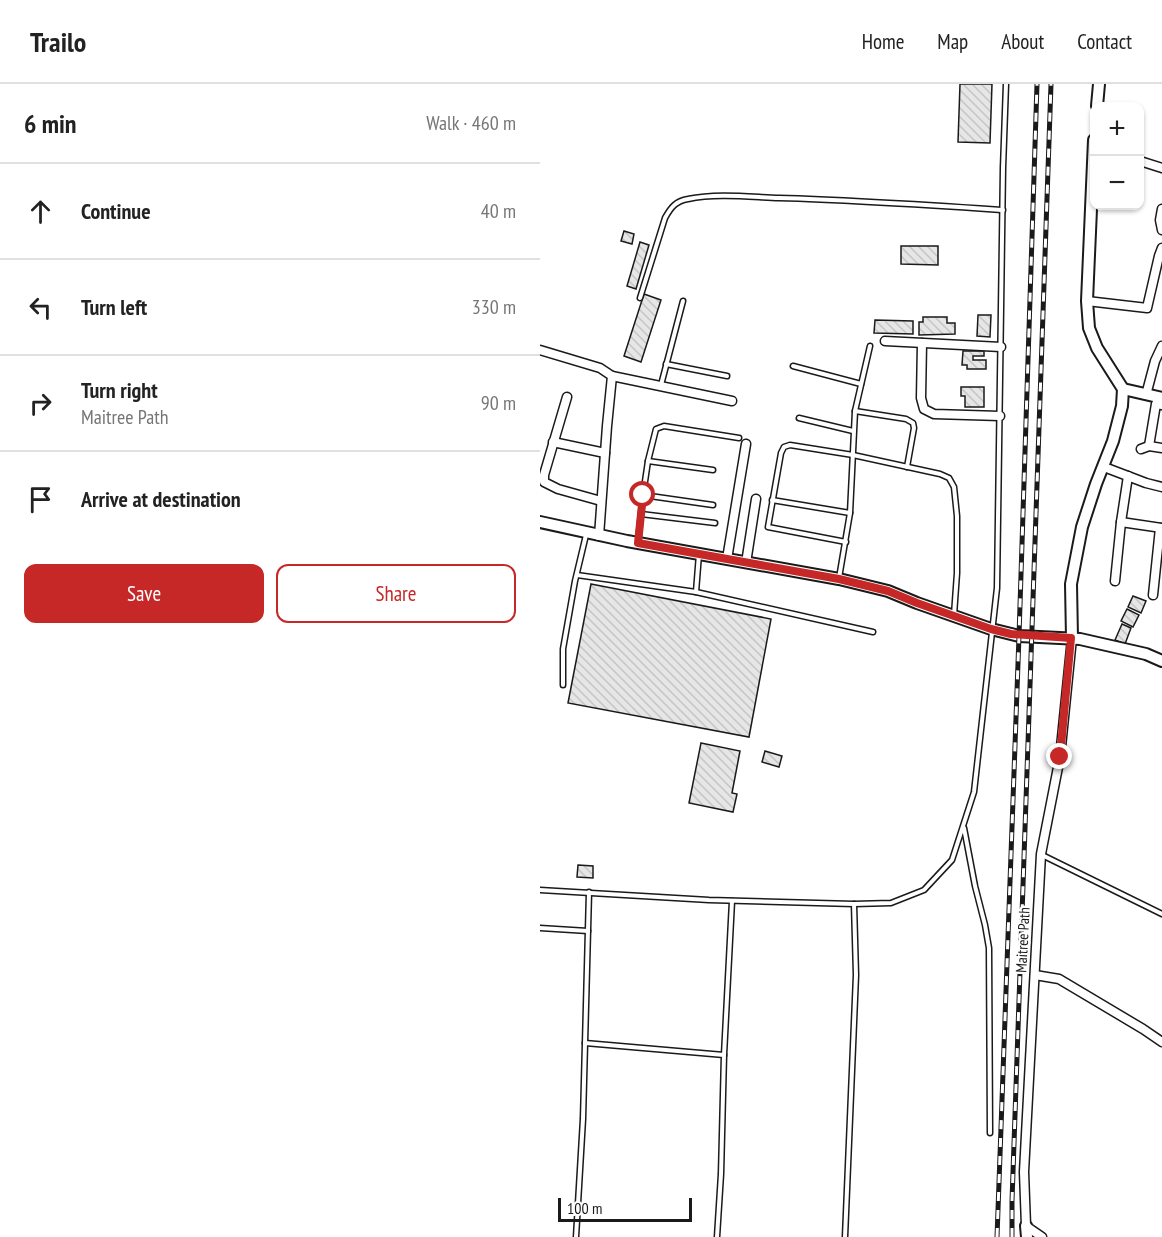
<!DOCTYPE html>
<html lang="en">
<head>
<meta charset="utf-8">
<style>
	body { margin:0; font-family:"PT Sans Narrow",sans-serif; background:#f6f6f6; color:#222 }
	.controls { position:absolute; right:18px; top:18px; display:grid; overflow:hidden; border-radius:12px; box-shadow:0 2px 4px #0004 }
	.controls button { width:54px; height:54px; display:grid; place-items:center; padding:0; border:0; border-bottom:2px solid #e0e0e0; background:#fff; color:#222; font:30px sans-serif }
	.scale { position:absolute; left:18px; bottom:15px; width:134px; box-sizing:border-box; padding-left:6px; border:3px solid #1a1a1a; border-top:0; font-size:16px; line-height:21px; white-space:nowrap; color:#1a1a1a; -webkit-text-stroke:4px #fff; paint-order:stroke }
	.stop { position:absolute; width:18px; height:18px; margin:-14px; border:4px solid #c62828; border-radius:50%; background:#fff }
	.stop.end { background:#c62828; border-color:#fff; box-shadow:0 2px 6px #0008 }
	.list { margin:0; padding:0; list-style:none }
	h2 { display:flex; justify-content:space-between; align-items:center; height:78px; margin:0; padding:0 24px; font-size:26px }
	h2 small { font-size:20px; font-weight:400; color:#767676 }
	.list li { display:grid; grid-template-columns:39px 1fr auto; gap:18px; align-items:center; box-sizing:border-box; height:96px; padding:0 24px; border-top:2px solid #e0e0e0 }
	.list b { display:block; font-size:22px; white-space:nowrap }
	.list p { margin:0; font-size:20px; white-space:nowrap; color:#767676 }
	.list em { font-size:20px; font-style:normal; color:#767676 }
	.actions { display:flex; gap:12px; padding:18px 24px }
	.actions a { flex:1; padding:14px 0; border:2px solid #c62828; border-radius:12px; text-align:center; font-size:21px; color:#c62828 }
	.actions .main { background:#c62828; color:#fff }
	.icon { flex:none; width:33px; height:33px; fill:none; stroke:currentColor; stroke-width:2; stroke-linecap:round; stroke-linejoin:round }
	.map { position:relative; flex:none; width:622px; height:1153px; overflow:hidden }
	header { display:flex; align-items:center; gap:36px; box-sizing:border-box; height:84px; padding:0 30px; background:#fff; border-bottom:2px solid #e0e0e0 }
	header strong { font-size:28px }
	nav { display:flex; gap:33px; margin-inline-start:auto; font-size:21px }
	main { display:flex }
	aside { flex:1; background:#fff }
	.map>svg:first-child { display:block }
</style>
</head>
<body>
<header>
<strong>Trailo</strong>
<nav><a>Home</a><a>Map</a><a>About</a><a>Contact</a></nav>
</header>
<main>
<aside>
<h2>6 min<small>Walk · 460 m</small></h2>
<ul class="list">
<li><svg class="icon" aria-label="ahead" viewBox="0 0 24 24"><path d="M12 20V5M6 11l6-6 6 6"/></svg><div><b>Continue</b></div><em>40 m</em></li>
<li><svg class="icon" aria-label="left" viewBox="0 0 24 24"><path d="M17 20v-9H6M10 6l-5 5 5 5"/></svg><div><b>Turn left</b></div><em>330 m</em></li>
<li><svg class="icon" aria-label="right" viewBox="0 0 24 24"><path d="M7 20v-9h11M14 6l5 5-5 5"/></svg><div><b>Turn right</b><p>Maitree Path</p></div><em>90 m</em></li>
<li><svg class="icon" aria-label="arrive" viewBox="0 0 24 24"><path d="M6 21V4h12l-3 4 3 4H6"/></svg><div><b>Arrive at destination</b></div></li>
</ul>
<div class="actions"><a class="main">Save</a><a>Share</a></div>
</aside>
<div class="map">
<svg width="622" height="1153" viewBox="0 0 622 1153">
	<defs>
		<pattern id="building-back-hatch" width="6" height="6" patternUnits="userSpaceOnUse" patternTransform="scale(1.5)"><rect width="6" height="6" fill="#e6e6e6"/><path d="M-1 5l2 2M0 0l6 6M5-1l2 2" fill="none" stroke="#c5c5c5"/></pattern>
	</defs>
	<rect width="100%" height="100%" fill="#fff"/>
	<g fill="url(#building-back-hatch)" stroke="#1a1a1a" stroke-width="1.5">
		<polygon points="420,0 452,0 450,59 418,58"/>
		<polygon points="84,147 94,150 92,160 81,157"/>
		<polygon points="100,158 109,161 96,205 87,202"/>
		<polygon points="361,162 398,162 398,181 361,180"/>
		<polygon points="104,210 121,216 101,278 84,272"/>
		<polygon points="438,231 451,231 450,253 437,252"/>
		<polygon points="383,233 407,233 407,239 415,239 415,250 379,251 379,238 383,238"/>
		<polygon points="335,236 373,237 373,250 334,249"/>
		<polygon points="423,267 444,267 444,272 433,272 433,276 446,276 446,285 427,285 427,281 422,281"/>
		<polygon points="421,303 444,303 444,323 425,323 425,312 421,312"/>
		<polygon points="51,500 231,535 209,653 28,619"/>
		<polygon points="593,512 606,517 601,529 588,523"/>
		<polygon points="587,525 599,531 593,543 581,537"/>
		<polygon points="582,540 591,544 585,560 575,556"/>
		<polygon points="161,659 200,667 192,709 197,710 193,728 149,719"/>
		<polygon points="225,667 242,672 239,683 222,678"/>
		<polygon points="38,781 53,782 53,794 37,793"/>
	</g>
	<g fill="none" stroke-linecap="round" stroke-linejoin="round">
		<g stroke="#1a1a1a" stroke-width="7">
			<g id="service">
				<path d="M100,214L125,134C131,123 136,117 148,115C177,109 210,113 239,114C314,116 388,121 463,126"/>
				<polyline points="126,280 187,292"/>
				<polyline points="253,282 321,300"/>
				<polyline points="121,301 143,217"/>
				<polyline points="315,327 366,335 373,339 374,344 367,383"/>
				<polyline points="259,334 313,347"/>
				<polyline points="108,377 173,386"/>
				<polyline points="103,411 173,421"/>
				<polyline points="232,416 310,429"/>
				<polyline points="101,430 175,439"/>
				<polyline points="98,458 103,411 108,377 116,345 124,342 199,354"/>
				<polyline points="306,458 228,443 241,369 244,363 250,361 313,371 400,390 409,394 414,403 417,432 417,489 414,531"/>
				<polyline points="37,491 156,508 333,548"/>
				<polyline points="299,494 310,429 315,327 330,262"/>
				<polyline points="156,508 159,470"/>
				<polyline points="23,601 23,565 35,497 46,451"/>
				<polyline points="424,744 435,802 445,841 449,864 450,1049"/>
				<polyline points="502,771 622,830"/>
				<polyline points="0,806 169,816 314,820 351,819 384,806 412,776 434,708 457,504 463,84 466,0"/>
				<polyline points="0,844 48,847"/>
				<polyline points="45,959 184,971 181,1090 177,1153"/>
				<polyline points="184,971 192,817"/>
				<polyline points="36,1153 43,1035 49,808"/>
				<polyline points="305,1153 316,891 314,820"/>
			</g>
		</g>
		<g stroke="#1a1a1a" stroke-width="11">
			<g id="minor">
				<polyline points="600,77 622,84"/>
				<polyline points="622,125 620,136 622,146"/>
				<polyline points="547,217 607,224 619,172 622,164"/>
				<polyline points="345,257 461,263"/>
				<polyline points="382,259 381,314 384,325 394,330 460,332"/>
				<polyline points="0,266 60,284 72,292 67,342 59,452"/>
				<polyline points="72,292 192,317"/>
				<polyline points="606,311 615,277 622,262"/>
				<polyline points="27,313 4,391 4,398 18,405 61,417"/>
				<polyline points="13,358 65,369"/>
				<polyline points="609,362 616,320 622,321"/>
				<polyline points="601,365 609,362 622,364"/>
				<polyline points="564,383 606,399 622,403"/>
				<polyline points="581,438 622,444"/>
				<polyline points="187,475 206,360"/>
				<polyline points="206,479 216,415"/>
				<polyline points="575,497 581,438 588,392"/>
				<polyline points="613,511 620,444"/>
				<polyline points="495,891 519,895 603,945 622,958"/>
				<polyline points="502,1153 486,1142 484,1088 501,770 520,673 532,554"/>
			</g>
		</g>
		<g stroke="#1a1a1a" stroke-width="14">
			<g id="tertiary">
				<polyline points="557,22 559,0"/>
				<polyline points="583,305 622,314"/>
				<polyline points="0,438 87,457 299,495 348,507 377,519 451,545 479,552 540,555 606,570 622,577"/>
				<polyline points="532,554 531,500 542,443 556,400 573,357 582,322 583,305 557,264 549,244 547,217 554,56"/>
				<polyline points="486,1142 487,1153"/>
			</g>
		</g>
		<use href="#service" stroke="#fff" stroke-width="4"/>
		<use href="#minor" stroke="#fff" stroke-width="8"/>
		<use href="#tertiary" stroke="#fff" stroke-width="10"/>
		<g stroke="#1a1a1a" stroke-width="5">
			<g id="rail">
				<polyline points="457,1153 479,552 497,0"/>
				<polyline points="472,1153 472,1117 511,0"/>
			</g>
		</g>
		<use href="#rail" stroke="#fff" stroke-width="3" stroke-dasharray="9" stroke-linecap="butt"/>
	</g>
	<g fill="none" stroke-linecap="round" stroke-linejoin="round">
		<polyline stroke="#c62828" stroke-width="8" points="103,411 98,459 299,495 348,507 377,519 451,545 471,550 531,554 520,673"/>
	</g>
	<g text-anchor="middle" stroke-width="4.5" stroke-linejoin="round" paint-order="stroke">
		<g font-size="15" fill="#1a1a1a" stroke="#fff">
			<text transform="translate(483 856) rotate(-87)" y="5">Maitree Path</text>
		</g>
	</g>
</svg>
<div class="controls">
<button>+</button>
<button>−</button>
</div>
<div class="scale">100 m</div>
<div class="stop" style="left:103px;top:411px"></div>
<div class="stop end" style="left:520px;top:673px"></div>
</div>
</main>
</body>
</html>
